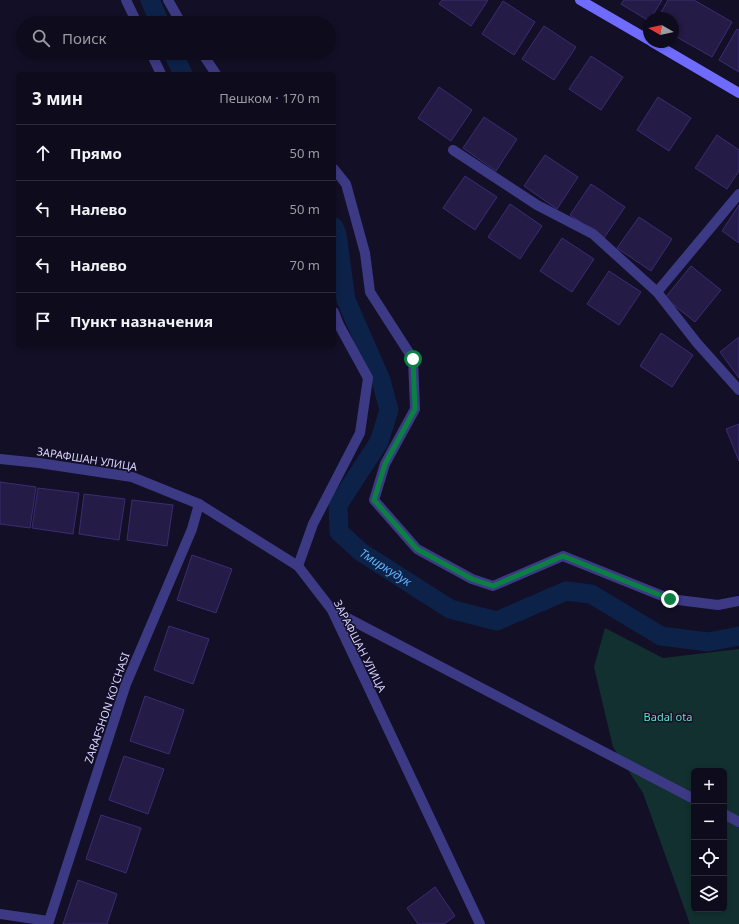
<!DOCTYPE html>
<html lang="ru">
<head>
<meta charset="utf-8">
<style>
	body { margin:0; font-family:"Noto Sans",sans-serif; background:#171425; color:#f1f3f6 }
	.controls { position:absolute; right:12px; bottom:12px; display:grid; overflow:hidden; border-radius:6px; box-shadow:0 2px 6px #0003 }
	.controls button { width:36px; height:36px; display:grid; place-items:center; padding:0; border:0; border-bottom:1px solid #2e2b3b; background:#0e0b1c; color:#f1f3f6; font:20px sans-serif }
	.compass { position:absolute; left:643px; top:12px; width:36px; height:36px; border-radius:50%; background:#0e0b1c; box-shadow:0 2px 6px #0003; rotate:279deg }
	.stop { position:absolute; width:12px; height:12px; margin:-9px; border:3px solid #0b8043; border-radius:50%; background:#fff }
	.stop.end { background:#0b8043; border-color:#fff; box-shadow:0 1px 4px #0008 }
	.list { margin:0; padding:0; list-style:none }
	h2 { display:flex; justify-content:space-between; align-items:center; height:52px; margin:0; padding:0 16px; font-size:17px }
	h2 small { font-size:13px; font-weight:400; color:#9b9ba3 }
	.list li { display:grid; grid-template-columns:26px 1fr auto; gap:12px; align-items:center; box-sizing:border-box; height:56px; padding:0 16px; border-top:1px solid #2e2b3b }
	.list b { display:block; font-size:15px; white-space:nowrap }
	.list em { font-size:13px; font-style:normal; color:#9b9ba3 }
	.icon { flex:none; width:22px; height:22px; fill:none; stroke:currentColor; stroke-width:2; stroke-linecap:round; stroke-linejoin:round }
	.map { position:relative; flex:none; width:739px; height:924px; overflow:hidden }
	.search { position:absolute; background:#0e0b1c; box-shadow:0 2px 6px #0003; left:16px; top:16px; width:320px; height:44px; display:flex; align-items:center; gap:10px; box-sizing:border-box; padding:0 14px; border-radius:22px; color:#9b9ba3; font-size:15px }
	.panel { position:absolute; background:#0e0b1c; box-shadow:0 2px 6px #0003; left:16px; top:72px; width:320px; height:276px; border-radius:6px }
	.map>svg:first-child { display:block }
</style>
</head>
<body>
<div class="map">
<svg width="739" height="924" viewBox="0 0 739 924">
	<rect width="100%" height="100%" fill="#130f26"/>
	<path fill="#12302f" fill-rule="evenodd" d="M605,628L663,658L739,649V924H690L643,793L613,747L594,667ZM694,771H724V909H694Z"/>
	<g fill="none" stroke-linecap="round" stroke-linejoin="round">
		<g stroke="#0c2248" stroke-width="19">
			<polyline points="150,0 160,23"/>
			<polyline points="173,53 183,74"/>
			<path id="s1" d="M334,227L337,234L346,300L381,380L389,410L379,442L338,505L339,532L361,552L450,609L497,621L566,591L591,594L661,636L708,642L739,636"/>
		</g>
	</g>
	<g fill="#241b47" stroke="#3b2d73">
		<polygon points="442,0 488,0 471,26 439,4"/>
		<polygon points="624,0 662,0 651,18 649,18 649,21 621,4"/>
		<polygon points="668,0 694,0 732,22 712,57 673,35 673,18 658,18"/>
		<polygon points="503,1 535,22 514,55 482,34"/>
		<polygon points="544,26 576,47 554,80 522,59"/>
		<polygon points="737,29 739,30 739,72 719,60"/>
		<polygon points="591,56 623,77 601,110 569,89"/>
		<polygon points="439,87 472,110 451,141 418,118"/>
		<polygon points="658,97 691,118 669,151 637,130"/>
		<polygon points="484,117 517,139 496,171 463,148"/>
		<polygon points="717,135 739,150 739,171 727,189 695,168"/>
		<polygon points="545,155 578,177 557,209 524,186"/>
		<polygon points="465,176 497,197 475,230 443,208"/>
		<polygon points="591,184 625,207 604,238 570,215"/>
		<polygon points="510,204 542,226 520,259 488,237"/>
		<polygon points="739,205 739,243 722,231"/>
		<polygon points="639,217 672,239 651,271 617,248"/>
		<polygon points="562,238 594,259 572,292 540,271"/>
		<polygon points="691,266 721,290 695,322 665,298"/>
		<polygon points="609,271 641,292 619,325 587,304"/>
		<polygon points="661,333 693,355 672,387 640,366"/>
		<polygon points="739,337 739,378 720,352"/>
		<polygon points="739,424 739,461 726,429"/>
		<polygon points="0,482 36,487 30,528 0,524"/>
		<polygon points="38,488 79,493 73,534 32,528"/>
		<polygon points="84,494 125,499 119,540 79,534"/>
		<polygon points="132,500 173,505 167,546 127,540"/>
		<polygon points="192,555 232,569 216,613 177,600"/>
		<polygon points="169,626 209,639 193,684 154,670"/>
		<polygon points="145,696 184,710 169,754 130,741"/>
		<polygon points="124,756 164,769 148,814 109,800"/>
		<polygon points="101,815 141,828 126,873 86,859"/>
		<polygon points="78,880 117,894 107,924 63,924"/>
		<polygon points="435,887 455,916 444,924 418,924 407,908"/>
	</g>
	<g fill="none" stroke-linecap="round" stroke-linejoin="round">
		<g stroke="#3d3a85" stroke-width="10">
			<polyline points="126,0 137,23"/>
			<polyline points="168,0 181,23"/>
			<polyline points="151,53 161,74"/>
			<polyline points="202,53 216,74"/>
			<polyline points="334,169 346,184 365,253 370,292 413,359 415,409 385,464 374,500 417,549 472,579 493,586 563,556 670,599 718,605 739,601"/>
			<polyline points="298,566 313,524 360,433 368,378 339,325 334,312"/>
			<polyline points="332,610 694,799"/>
			<polyline points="724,814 739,822"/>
		</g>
		<g stroke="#3d3a85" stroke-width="10">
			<polyline points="453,150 537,205 593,234 657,292"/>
			<polyline points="739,194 657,292 697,343 739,390"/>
			<polyline points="0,459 39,463 132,477 199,504 298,566 332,610 480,924"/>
			<polyline points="0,914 48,921"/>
		</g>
		<polyline stroke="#3d3a85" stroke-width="10" points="48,924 126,684 192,529 199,504"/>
		<g stroke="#6f6bff" stroke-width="10">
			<polyline points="580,0 649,40"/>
			<polyline points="652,42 739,93"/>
		</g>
	</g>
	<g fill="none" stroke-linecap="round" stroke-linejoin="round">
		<polyline stroke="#0b8043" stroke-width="5" points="413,359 415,409 385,464 374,500 417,549 472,579 493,586 563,556 670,599"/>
	</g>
	<g text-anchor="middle" stroke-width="3" stroke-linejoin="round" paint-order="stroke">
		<g font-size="11" fill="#d9d4ff" stroke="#130f26">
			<text transform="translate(87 459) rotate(9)" y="4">ЗАРАФШАН УЛИЦА</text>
			<text transform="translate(360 646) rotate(63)" y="4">ЗАРАФШАН УЛИЦА</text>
			<text transform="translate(107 708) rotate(-71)" y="4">ZARAFSHON KO'CHASI</text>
		</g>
		<g font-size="11" fill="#5fe0c0" stroke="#130f26">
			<text x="668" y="721">Badal ota</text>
		</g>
		<g font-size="12" font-style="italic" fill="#62b6ff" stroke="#130f26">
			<text dy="4" stroke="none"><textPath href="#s1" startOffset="387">Тмиркудук</textPath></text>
		</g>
	</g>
</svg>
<div class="controls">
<button>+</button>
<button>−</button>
<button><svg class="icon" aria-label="locate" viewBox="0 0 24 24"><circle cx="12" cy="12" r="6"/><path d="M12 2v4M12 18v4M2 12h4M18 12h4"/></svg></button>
<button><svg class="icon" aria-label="layers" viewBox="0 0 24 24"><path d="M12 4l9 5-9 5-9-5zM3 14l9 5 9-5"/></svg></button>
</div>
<svg class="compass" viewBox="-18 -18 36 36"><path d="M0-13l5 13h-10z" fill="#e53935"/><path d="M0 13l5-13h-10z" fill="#9b9ba3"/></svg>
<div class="stop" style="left:413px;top:359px"></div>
<div class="stop end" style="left:670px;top:599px"></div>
<div class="search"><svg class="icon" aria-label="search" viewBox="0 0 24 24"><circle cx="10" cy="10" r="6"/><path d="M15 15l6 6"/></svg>Поиск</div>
<section class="panel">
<h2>3 мин<small>Пешком · 170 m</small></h2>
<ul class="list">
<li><svg class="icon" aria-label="ahead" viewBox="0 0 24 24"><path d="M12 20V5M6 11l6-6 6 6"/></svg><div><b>Прямо</b></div><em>50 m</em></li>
<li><svg class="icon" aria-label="left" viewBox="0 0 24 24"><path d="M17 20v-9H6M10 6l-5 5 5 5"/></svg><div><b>Налево</b></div><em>50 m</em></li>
<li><svg class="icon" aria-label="left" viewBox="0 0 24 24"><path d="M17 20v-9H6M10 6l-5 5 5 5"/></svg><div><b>Налево</b></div><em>70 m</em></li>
<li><svg class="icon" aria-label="arrive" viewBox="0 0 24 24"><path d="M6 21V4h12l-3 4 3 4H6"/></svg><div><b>Пункт назначения</b></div></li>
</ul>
</section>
</div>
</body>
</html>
